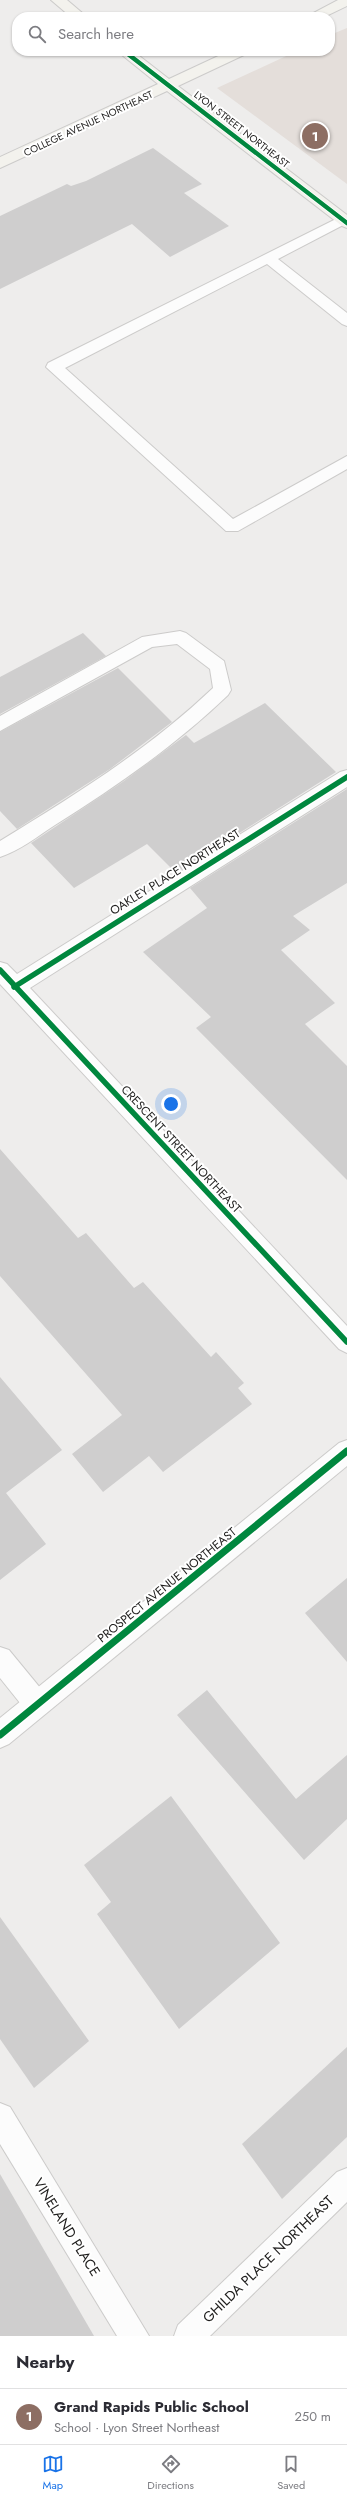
<!DOCTYPE html>
<html lang="en">
<head>
<meta charset="utf-8">
<style>
	body { margin:0; font-family:Jost,sans-serif; background:#f2f2f3; color:#2b2b33 }
	.you { position:absolute; left:171px; top:1104px; width:14px; height:14px; margin:-10px; border:3px solid #fff; border-radius:50%; background:#1a73e8; box-shadow:0 0 0 6px #1a73e833 }
	.badge { display:grid; place-items:center; width:26px; height:26px; border-radius:50%; background:#1a73e8; color:#fff; font-size:13px; font-weight:700 }
	.pin { position:absolute; translate:-50% -50%; border:2px solid #fff; box-shadow:0 1px 4px #0006 }
	.list { margin:0; padding:0; list-style:none }
	h2 { display:flex; justify-content:space-between; align-items:center; height:52px; margin:0; padding:0 16px; font-size:17px }
	h2 small { font-size:13px; font-weight:400; color:#7c7c81 }
	.list li { display:grid; grid-template-columns:26px 1fr auto; gap:12px; align-items:center; box-sizing:border-box; height:56px; padding:0 16px; border-top:1px solid #e1e1e2 }
	.list b { display:block; font-size:15px; white-space:nowrap }
	.list p { margin:0; font-size:13px; white-space:nowrap; color:#7c7c81 }
	.list em { font-size:13px; font-style:normal; color:#7c7c81 }
	.icon { flex:none; width:22px; height:22px; fill:none; stroke:currentColor; stroke-width:2; stroke-linecap:round; stroke-linejoin:round }
	.map { position:relative; flex:none; width:347px; height:2336px; overflow:hidden }
	.search { position:absolute; background:#fff; box-shadow:0 1px 3px #0004; left:12px; right:12px; top:12px; height:44px; display:flex; align-items:center; gap:10px; box-sizing:border-box; padding:0 14px; border-radius:16px; color:#7c7c81; font-size:15px }
	.sheet { height:108px; background:#fff }
	nav { display:flex; justify-content:space-around; align-items:center; box-sizing:border-box; height:56px; border-top:1px solid #e1e1e2; background:#fff; font-size:11px; color:#7c7c81 }
	nav a { display:grid; justify-items:center; gap:2px }
	nav .on { color:#1a73e8 }
	.map>svg:first-child { display:block }
</style>
</head>
<body>
<div class="map">
<svg width="347" height="2336" viewBox="0 0 347 2336">
	<rect width="100%" height="100%" fill="#eeedec"/>
	<polygon fill="#e4deda" points="347,28 347,184 217,88 297,51 330,51 330,35"/>
	<g fill="#cfcece">
		<polygon points="153,148 202,184 184,193 229,226 170,257 132,224 0,289 0,216 67,184 71,186 86,181"/>
		<polygon points="83,633 106,656 0,714 0,677"/>
		<polygon points="118,668 172,722 110,769 17,829 0,811 0,732"/>
		<polygon points="265,703 336,772 176,873 147,844 74,888 31,843 124,781 186,735 194,743"/>
		<polygon points="347,789 347,883 293,916 310,930 281,950 335,1003 305,1024 347,1066 347,1180 196,1028 211,1017 143,952 207,908 190,888"/>
		<polygon points="0,1149 78,1238 86,1233 134,1288 143,1282 211,1357 216,1352 244,1383 238,1388 252,1404 163,1472 149,1456 103,1492 72,1454 122,1415 0,1276"/>
		<polygon points="0,1377 62,1450 6,1493 46,1544 0,1580"/>
		<polygon points="347,1578 347,1662 305,1613"/>
		<polygon points="207,1690 296,1799 347,1755 347,1819 304,1860 177,1715"/>
		<polygon points="171,1796 280,1943 179,2029 97,1914 111,1902 84,1865"/>
		<polygon points="0,1917 89,2041 34,2088 0,2039"/>
		<polygon points="347,2047 347,2137 282,2199 242,2144"/>
		<polygon points="0,2174 94,2336 0,2336"/>
	</g>
	<g fill="none" stroke-linecap="round" stroke-linejoin="round">
		<g stroke="#cccbca" stroke-width="2">
			<g id="lane">
				<polygon points="342,216 347,217 347,223 278,259 347,313 347,326 342,324 267,264 65,368 233,519 347,456 347,469 238,531 226,531 46,367 48,363"/>
				<path d="M180,631L186,633L224,661L231,690L228,695C176,745 117,786 55,825C38,836 19,851 0,857V841C75,795 149,749 213,688L210,669L177,644L152,647L0,731V716L142,637Z"/>
				<polygon points="0,1647 9,1650 46,1695 49,1704 46,1713 37,1716 28,1713 0,1678"/>
			</g>
		</g>
		<g stroke="#cccbca" stroke-width="2">
			<g id="street">
				<polygon points="347,770 347,787 30,988 347,1326 347,1353 339,1349 0,984 0,962 7,964 17,974 340,772"/>
				<polygon points="347,1440 347,1466 9,1744 0,1748 0,1718 339,1443"/>
				<polygon points="0,2103 10,2107 149,2336 117,2336 0,2144"/>
				<polygon points="347,2168 347,2202 210,2336 174,2336 178,2325 337,2172"/>
			</g>
		</g>
		<g stroke="#cccbca" stroke-width="2">
			<g id="secondary">
				<polygon points="51,0 67,0 87,17 71,17"/>
				<polygon points="338,0 347,0 347,6 324,17 306,17"/>
				<polygon points="117,51 133,51 169,79 229,51 248,51 246,54 178,86 347,215 347,228 342,226 167,91 0,168 0,157 158,84"/>
			</g>
		</g>
		<use href="#lane" fill="#fcfcfc" fill-rule="evenodd"/>
		<use href="#street" fill="#fcfcfc" fill-rule="evenodd"/>
		<use href="#secondary" fill="#f3f2ed" fill-rule="evenodd"/>
		<g stroke="#fff" stroke-width="6">
			<polyline id="cycleway-far2" points="124,51 347,223"/>
		</g>
		<g stroke="#fff" stroke-width="8">
			<g id="cycleway-far1">
				<polyline points="0,970 347,1342"/>
				<polyline points="14,987 347,777"/>
			</g>
		</g>
		<g stroke="#fff" stroke-width="10">
			<polyline id="cycleway" points="0,1735 347,1451"/>
		</g>
		<use href="#cycleway-far2" stroke="#00873e" stroke-width="4.5"/>
		<use href="#cycleway-far1" stroke="#00873e" stroke-width="5.5"/>
		<use href="#cycleway" stroke="#00873e" stroke-width="7"/>
	</g>
	<g text-anchor="middle" stroke-width="4" stroke-linejoin="round" paint-order="stroke">
		<g font-size="10" fill="#1f1e1d" stroke="#fff">
			<text transform="translate(88 123) rotate(-25)" y="4">COLLEGE AVENUE NORTHEAST</text>
			<text transform="translate(242 129) rotate(38)" y="4">LYON STREET NORTHEAST</text>
		</g>
		<g font-size="12" fill="#1f1e1d" stroke="#fff">
			<text transform="translate(175 872) rotate(-32)" y="4">OAKLEY PLACE NORTHEAST</text>
			<text transform="translate(181 1149) rotate(47)" y="4">CRESCENT STREET NORTHEAST</text>
			<text transform="translate(167 1585) rotate(-39)" y="4">PROSPECT AVENUE NORTHEAST</text>
		</g>
		<g font-size="14" fill="#1f1e1d" stroke="#fff">
			<text transform="translate(67 2227) rotate(58)" y="5">VINELAND PLACE</text>
			<text transform="translate(268 2259) rotate(-44)" y="5">GHILDA PLACE NORTHEAST</text>
		</g>
	</g>
</svg>
<div class="you"></div>
<div class="pin badge" style="left:315px;top:136px;background:#8d6e63">1</div>
<div class="search"><svg class="icon" aria-label="search" viewBox="0 0 24 24"><circle cx="10" cy="10" r="6"/><path d="M15 15l6 6"/></svg>Search here</div>
</div>
<section class="sheet">
<h2>Nearby<small></small></h2>
<ul class="list">
<li><span class="badge" style="background:#8d6e63">1</span><div><b>Grand Rapids Public School</b><p>School · Lyon Street Northeast</p></div><em>250 m</em></li>
</ul>
</section>
<nav>
<a class="on"><svg class="icon" aria-label="map" viewBox="0 0 24 24"><path d="M3 6l6-2 6 2 6-2v14l-6 2-6-2-6 2zM9 4v14M15 6v14"/></svg>Map</a>
<a><svg class="icon" aria-label="directions" viewBox="0 0 24 24"><path d="M12 3l9 9-9 9-9-9zM9 14v-3h6M13 9l2 2-2 2"/></svg>Directions</a>
<a><svg class="icon" aria-label="saved" viewBox="0 0 24 24"><path d="M7 4h10v16l-5-4-5 4z"/></svg>Saved</a>
</nav>
</body>
</html>
